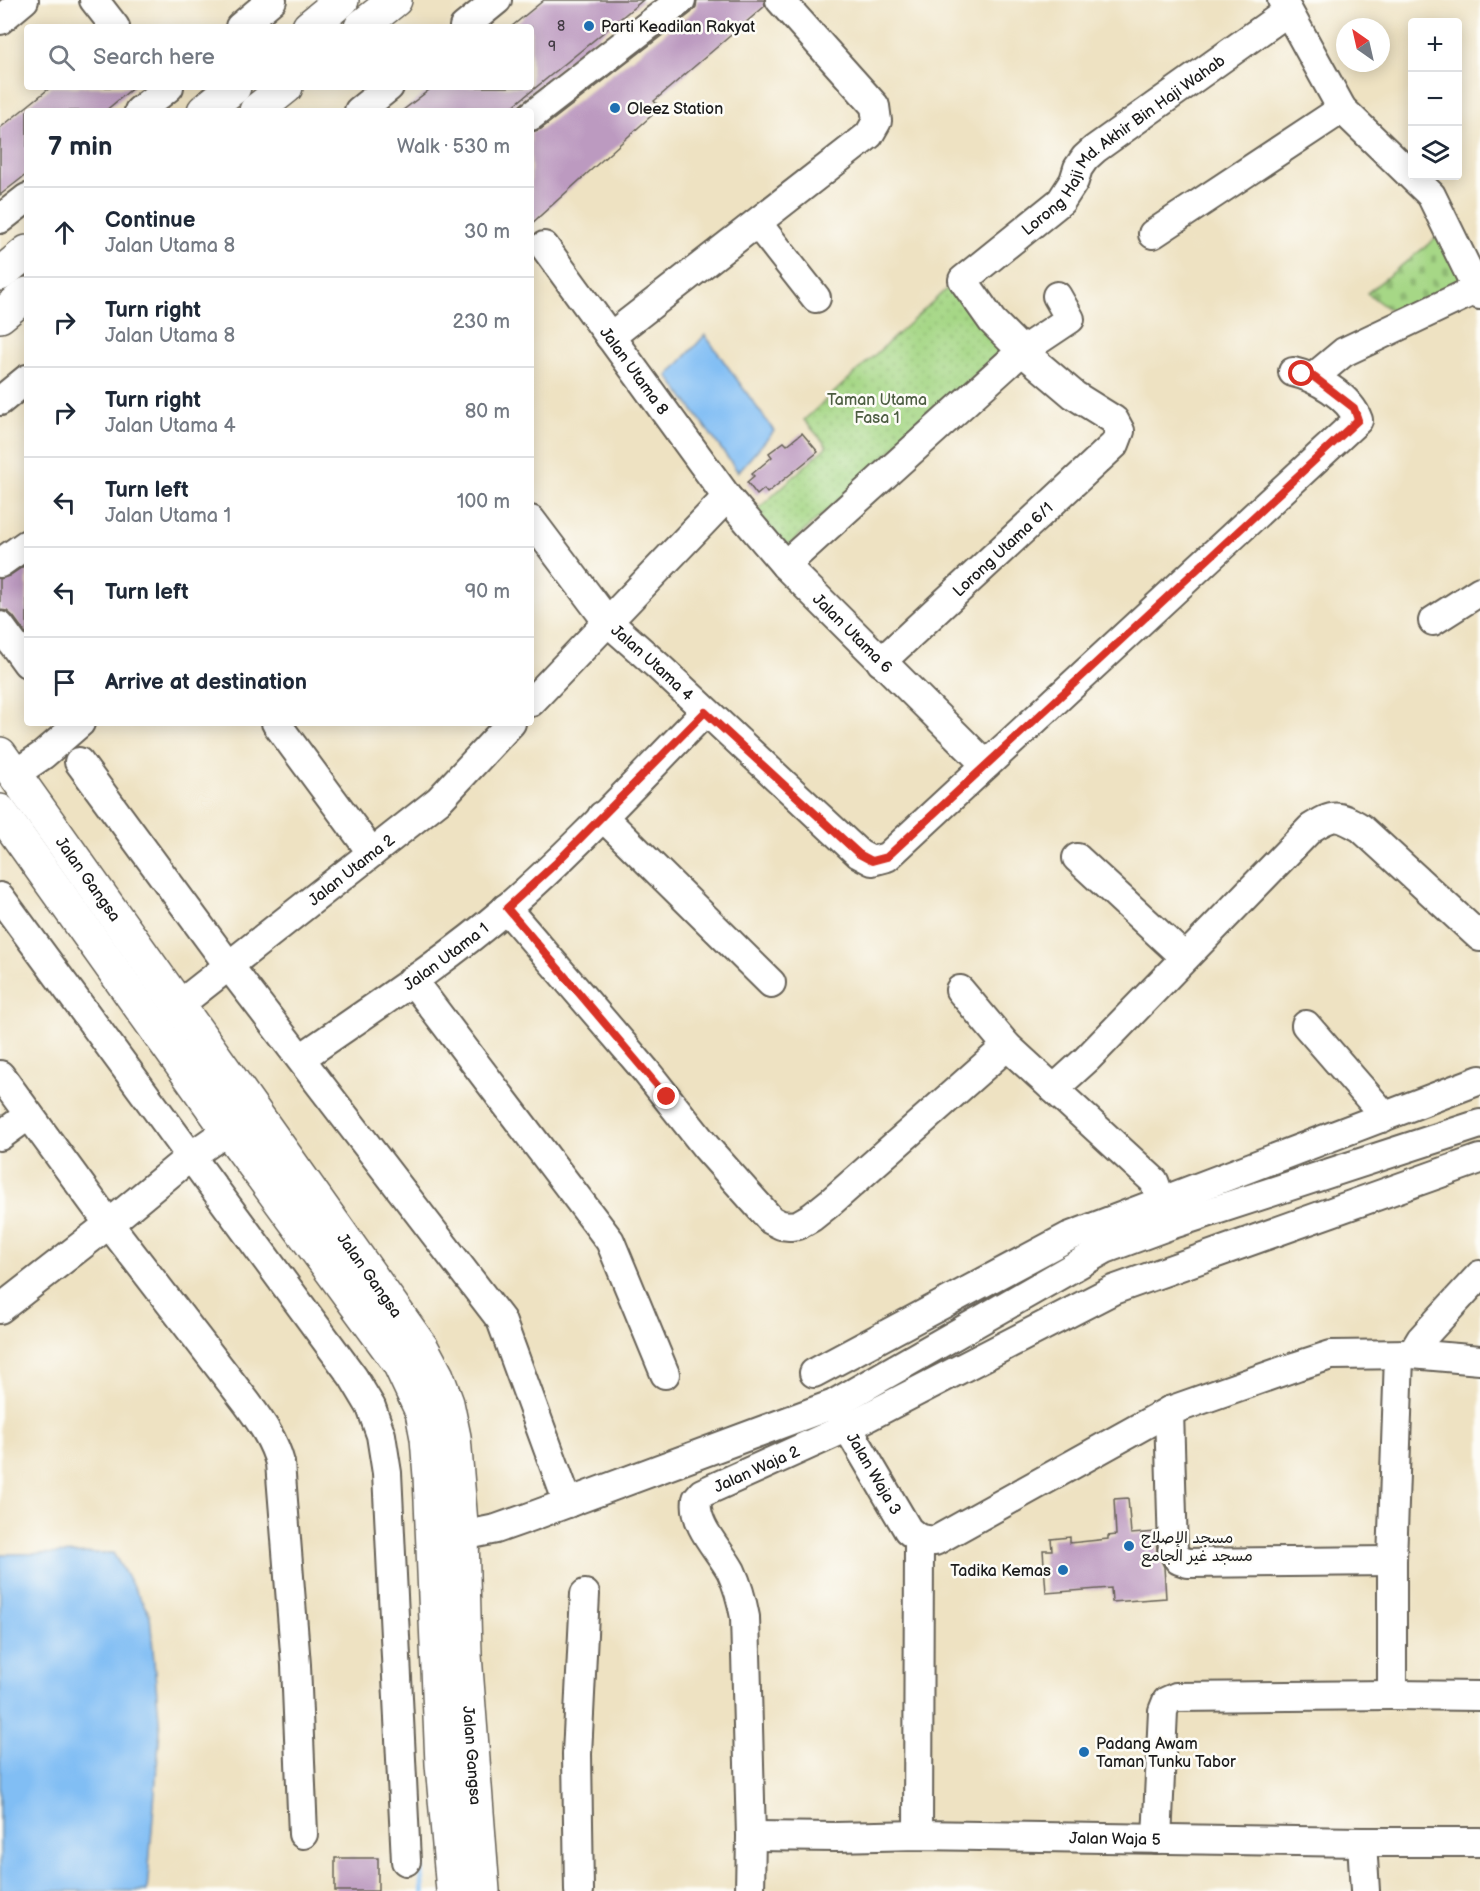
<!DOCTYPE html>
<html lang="en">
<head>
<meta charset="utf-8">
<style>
	body { margin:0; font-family:"Balsamiq Sans","Playpen Sans Arabic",sans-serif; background:#f2f2f3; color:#1f2937 }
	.controls { position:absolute; right:18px; top:18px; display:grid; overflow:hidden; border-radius:6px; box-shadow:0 3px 15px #0003 }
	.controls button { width:54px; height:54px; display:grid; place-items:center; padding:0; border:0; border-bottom:2px solid #e0e1e3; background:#fff; color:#1f2937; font:30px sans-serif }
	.compass { position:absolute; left:1336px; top:18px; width:54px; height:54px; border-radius:50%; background:#fff; box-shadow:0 3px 15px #0003; rotate:326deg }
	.stop { position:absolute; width:18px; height:18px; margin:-14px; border:4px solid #d93025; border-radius:50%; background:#fff }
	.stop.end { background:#d93025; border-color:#fff; box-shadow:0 2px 6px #0008 }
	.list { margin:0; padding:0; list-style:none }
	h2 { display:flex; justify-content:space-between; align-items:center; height:78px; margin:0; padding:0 24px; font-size:26px }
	h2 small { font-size:20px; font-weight:400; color:#747a83 }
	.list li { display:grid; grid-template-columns:39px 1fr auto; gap:18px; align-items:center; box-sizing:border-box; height:90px; padding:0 24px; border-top:2px solid #e0e1e3 }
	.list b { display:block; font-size:22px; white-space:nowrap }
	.list p { margin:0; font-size:20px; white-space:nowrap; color:#747a83 }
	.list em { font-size:20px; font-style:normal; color:#747a83 }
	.icon { flex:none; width:33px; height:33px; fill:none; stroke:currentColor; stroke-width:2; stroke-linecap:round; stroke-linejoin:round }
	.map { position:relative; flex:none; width:1480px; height:1891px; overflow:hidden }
	.search { position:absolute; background:#fff; box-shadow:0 3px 15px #0003; left:24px; top:24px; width:510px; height:66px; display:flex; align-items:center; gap:15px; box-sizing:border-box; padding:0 21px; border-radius:6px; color:#747a83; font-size:22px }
	.panel { position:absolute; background:#fff; box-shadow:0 3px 15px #0003; left:24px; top:108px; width:510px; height:618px; border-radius:6px }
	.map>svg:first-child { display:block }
</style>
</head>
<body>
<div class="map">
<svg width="1480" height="1891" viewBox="0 0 1480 1891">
	<defs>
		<pattern id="cemetery-stones" width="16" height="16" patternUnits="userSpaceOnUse" patternTransform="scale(1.5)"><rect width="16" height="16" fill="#a6d786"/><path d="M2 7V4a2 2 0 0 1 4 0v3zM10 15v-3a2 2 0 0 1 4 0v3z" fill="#8eb873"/></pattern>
		<pattern id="park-dots" width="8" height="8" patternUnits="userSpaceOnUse" patternTransform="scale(1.5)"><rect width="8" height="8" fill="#a6d786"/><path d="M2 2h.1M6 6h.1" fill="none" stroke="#8eb873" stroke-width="1.8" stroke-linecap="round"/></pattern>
	</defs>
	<rect width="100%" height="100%" fill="#fdfcf7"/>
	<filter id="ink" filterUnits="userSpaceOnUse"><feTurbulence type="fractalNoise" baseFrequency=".0167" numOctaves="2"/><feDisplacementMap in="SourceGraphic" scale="12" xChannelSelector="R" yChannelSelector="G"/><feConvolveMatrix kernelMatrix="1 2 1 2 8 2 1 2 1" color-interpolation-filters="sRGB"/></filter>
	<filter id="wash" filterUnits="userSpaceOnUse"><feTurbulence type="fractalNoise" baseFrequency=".008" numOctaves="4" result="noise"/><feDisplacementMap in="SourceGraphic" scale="24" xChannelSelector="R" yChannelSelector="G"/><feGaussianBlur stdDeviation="1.35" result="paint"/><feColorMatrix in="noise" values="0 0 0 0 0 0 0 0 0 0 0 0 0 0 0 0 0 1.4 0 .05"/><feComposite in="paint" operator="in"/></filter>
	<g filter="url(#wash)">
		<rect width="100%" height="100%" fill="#eee2c2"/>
		<polygon fill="url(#cemetery-stones)" stroke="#617a51" stroke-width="1.5" points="1440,235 1470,290 1402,319 1367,293"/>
		<polygon fill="url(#park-dots)" stroke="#617a51" stroke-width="1.5" points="952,284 1001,350 788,546 756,511 827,446 804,420"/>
		<g fill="#81bef4" stroke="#4e6d88" stroke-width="1.5">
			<polygon points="705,335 774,431 738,472 668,376"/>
			<polygon points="113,1553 150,1615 160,1730 147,1891 0,1891 0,1554"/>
		</g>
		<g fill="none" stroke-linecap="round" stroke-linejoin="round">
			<polyline stroke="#81bef4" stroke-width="6" points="416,1781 423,1891"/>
		</g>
		<g id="blocks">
			<g fill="#bc9ac0">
				<polygon points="544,0 643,0 507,111 402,111 433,87 531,87 531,27 511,27"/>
				<polygon points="697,0 764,0 765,6 654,101 660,108 531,224 531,132 541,129 691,13 696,7"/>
				<polygon points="51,87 134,87 105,111 27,111 27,174 0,195 0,128"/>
				<polygon points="802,433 818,452 767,493 764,489 757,495 747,482 754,476 752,474 772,457 769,453 784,442 787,445"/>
				<polygon points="27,564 27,635 13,616 7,611 0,610 0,579 9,576"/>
				<polygon points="1128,1498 1131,1534 1156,1532 1157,1552 1164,1567 1166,1598 1112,1602 1111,1588 1046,1593 1043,1550 1052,1550 1051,1539 1070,1537 1070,1543 1108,1539 1108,1536 1116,1535 1114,1499"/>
				<rect x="335" y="1858" width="43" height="33"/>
			</g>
		</g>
	</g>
	<g filter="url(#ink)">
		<use href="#blocks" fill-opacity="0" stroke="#666156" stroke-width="1.5"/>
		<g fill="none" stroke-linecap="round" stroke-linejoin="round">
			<g stroke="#666156" stroke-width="32">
				<g id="minor">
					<polyline points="94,0 115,27"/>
					<polyline points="1282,0 1342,109 1431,195 1480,295"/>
					<polyline points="0,20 24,0"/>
					<polyline points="240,27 272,0"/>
					<polyline points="464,27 497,0"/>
					<polyline points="139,111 169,87"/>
					<polyline points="359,111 389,87"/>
					<polyline points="531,116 681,0"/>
					<polyline points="0,219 27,198"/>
					<polyline points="757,223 816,298"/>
					<polyline points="1153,234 1342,109"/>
					<path id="s1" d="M544,246L727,497L785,565L986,765"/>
					<polyline points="610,337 869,135 877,121 875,106 780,0"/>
					<polyline points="1314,377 1344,352 1477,289"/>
					<polyline points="0,401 27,379"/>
					<path id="s2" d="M531,520L607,621L658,666L859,854L872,861L887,857L1358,420C1350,397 1316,377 1293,372"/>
					<polyline points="0,563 27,544"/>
					<polyline points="785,565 1022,351 1070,319 1057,296"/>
					<polyline points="1433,621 1480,591"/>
					<polyline points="0,626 27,663"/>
					<path id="s3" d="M881,662L1115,444L1120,431L1114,420L1074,395L1022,351L992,321L963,280L1061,201L1074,181L1078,168L1085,158L1095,149L1287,12"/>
					<polyline points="531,702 727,497"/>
					<polyline points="276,723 372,853"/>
					<polyline points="79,762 229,966 501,1320 568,1503"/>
					<polyline points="15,774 43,755 80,723"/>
					<polyline points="602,816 771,983"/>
					<polyline points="1077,858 1184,957"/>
					<polyline points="0,897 353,1377 371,1407 381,1435 387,1473 406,1861"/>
					<polyline points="506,908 645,1070 706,1147 771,1220 781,1225 790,1226 798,1225 812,1217 832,1201 1007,1046"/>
					<polyline points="412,980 610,1241 665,1374"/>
					<polyline points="960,990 1007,1046 1154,1181 1168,1219"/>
					<path id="s4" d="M179,1005L439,800L511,723"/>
					<polyline points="1306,1025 1378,1108 1382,1118"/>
					<path id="s5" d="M301,1058C370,1010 443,963 507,908C577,847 640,778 705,712"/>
					<path d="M0,1075L109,1224L247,1403C261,1422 274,1440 280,1463L296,1665L303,1834"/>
					<path d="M1054,1089L1087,1059L1311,828C1334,814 1337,814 1361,828L1480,937"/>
					<polyline points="0,1136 29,1115"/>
					<polyline points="0,1309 109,1224 191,1156 228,1130"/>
					<polyline points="1412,1354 1421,1339 1480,1275"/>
					<polyline points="814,1373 1068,1237 1480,1080"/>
					<polyline points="1169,1411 1173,1551 1179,1560 1188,1563 1392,1561"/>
					<path id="s6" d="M839,1413L908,1530L919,1539"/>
					<polyline points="462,1536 496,1529 530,1517 834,1404 1105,1249 1170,1225 1480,1124"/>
					<polyline points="919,1539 935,1541 1169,1411 1297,1366 1331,1355 1412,1354 1480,1360"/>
					<polyline points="1392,1695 1392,1561 1399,1356"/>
					<polyline points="918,1835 919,1539"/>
					<path id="s7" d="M751,1836L836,1837L918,1835L1362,1842H1480"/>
					<polyline points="1157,1839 1163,1711 1167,1701 1176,1697 1392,1695 1480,1696"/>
					<polyline points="1362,1842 1365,1891"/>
					<polyline points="579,1891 577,1754 585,1594"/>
					<path id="s8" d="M750,1891L751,1836L745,1617C742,1601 738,1586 731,1571C719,1549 693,1525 697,1499L702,1493L846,1428L1113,1290L1480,1159"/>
				</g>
			</g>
			<g stroke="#666156" stroke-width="36">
				<g id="major">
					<polyline points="309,27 342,0"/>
					<polyline points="361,27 395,0"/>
					<polyline points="204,111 234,87"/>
					<polyline points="256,111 286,87"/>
					<polyline points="0,274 27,252"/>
					<polyline points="0,316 27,294"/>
					<path id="s9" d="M0,754L422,1348L437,1376L447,1403L454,1437L462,1536L465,1655L483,1891"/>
					<polyline points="0,811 228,1130 399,1363 422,1412 427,1438 430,1476 442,1764 453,1891"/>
				</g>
			</g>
			<use href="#minor" stroke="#fff" stroke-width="28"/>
			<use href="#major" stroke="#fff" stroke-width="33"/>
		</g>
	</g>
	<g fill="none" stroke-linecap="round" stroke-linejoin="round" filter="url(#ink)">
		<polyline stroke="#d93025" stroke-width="8" points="667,1097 507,908 555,864 705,712 859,854 872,861 887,857 1358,420 1354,408 1314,377 1302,374"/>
	</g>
	<g fill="#1f6fb2" stroke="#fdfcf7" stroke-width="2">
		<circle cx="589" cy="26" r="6"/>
		<circle cx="615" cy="108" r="6"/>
		<circle cx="1129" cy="1546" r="6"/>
		<circle cx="1063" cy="1570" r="6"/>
		<circle cx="1084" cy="1752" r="6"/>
	</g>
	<g text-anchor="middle" stroke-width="5" stroke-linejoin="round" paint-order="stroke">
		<g font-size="14" fill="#443c45">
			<text x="561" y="31">8</text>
			<text x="552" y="51">9</text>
		</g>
		<g font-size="16" fill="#1c1c1c" stroke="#fdfcf7" text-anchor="start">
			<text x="601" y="32">Parti Keadilan Rakyat</text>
			<text x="627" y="114">Oleez Station</text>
			<text x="1141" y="1543">مسجد الإصلاح<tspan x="1141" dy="18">مسجد غير الجامع</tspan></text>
			<text x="1051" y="1576" text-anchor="end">Tadika Kemas</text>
			<text x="1096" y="1749">Padang Awam<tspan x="1096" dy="18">Taman Tunku Tabor</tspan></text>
		</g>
		<g font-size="16" fill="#1c1c1c" stroke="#fdfcf7">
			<text dy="6" stroke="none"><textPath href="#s3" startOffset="766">Lorong Haji Md. Akhir Bin Haji Wahab</textPath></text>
			<text dy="6" stroke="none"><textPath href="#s1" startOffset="154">Jalan Utama 8</textPath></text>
			<text dy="6" stroke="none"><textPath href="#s3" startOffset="166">Lorong Utama 6/1</textPath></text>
			<text dy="6" stroke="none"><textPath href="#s1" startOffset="496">Jalan Utama 6</textPath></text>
			<text dy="6" stroke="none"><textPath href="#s2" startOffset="188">Jalan Utama 4</textPath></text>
			<text dy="6" stroke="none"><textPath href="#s4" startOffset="219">Jalan Utama 2</textPath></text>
			<text dy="6" stroke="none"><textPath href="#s9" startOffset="153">Jalan Gangsa</textPath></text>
			<text dy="6" stroke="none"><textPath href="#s5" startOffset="177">Jalan Utama 1</textPath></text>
			<text dy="6" stroke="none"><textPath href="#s9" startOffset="639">Jalan Gangsa</textPath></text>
			<text dy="6" stroke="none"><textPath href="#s8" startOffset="471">Jalan Waja 2</textPath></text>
			<text dy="6" stroke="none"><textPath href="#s6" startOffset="70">Jalan Waja 3</textPath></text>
			<text dy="6" stroke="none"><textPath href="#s9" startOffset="1143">Jalan Gangsa</textPath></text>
			<text dy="6" stroke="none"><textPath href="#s7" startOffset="364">Jalan Waja 5</textPath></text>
		</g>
		<g font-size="16" fill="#4c5d41" stroke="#fdfcf7">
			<text x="877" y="405">Taman Utama<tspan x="877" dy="18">Fasa 1</tspan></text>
		</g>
	</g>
</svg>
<div class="controls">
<button>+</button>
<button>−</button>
<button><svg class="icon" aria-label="layers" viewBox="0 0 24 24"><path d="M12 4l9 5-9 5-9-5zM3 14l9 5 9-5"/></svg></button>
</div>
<svg class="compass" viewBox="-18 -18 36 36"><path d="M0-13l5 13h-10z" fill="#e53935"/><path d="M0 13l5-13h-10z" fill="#747a83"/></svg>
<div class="stop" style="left:1302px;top:374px"></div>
<div class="stop end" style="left:667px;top:1097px"></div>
<div class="search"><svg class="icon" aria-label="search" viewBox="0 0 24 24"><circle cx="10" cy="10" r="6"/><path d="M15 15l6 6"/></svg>Search here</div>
<section class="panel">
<h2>7 min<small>Walk · 530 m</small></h2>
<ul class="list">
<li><svg class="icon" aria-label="ahead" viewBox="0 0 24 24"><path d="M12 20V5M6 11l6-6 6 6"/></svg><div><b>Continue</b><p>Jalan Utama 8</p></div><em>30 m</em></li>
<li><svg class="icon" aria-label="right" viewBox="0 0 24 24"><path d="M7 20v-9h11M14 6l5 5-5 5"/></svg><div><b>Turn right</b><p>Jalan Utama 8</p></div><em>230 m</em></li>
<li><svg class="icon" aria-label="right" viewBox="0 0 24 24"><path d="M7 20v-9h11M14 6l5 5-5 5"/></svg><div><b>Turn right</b><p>Jalan Utama 4</p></div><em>80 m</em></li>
<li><svg class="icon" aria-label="left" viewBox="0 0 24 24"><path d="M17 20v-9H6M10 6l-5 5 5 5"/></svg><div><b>Turn left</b><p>Jalan Utama 1</p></div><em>100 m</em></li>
<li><svg class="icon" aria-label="left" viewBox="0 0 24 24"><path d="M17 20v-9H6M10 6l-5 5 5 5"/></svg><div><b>Turn left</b></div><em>90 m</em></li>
<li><svg class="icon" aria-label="arrive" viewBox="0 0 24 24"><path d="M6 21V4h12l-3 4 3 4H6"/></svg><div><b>Arrive at destination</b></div></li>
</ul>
</section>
</div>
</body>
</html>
